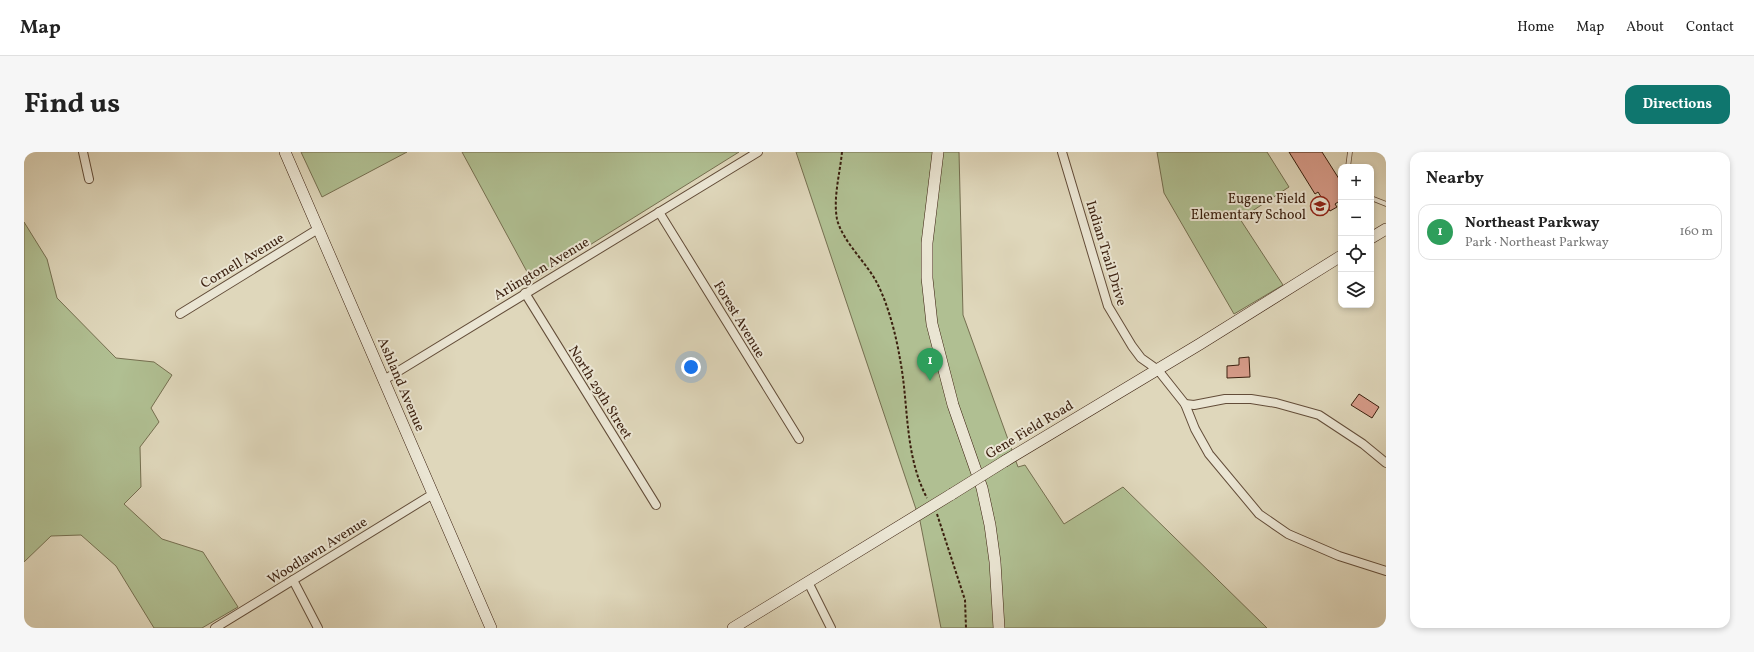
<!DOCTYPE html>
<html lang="en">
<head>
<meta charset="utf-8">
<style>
	body { margin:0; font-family:Vollkorn,serif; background:#f6f6f6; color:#222 }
	.controls { position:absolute; right:12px; top:12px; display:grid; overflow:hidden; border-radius:8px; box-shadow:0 2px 6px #0003 }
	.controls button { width:36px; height:36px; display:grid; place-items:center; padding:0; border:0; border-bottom:1px solid #e0e0e0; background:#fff; color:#222; font:20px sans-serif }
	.you { position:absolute; left:667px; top:215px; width:14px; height:14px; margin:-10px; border:3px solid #fff; border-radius:50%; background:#1a73e8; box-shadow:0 0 0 6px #1a73e833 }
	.badge { display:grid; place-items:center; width:26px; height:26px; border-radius:50%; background:#0f766e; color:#fff; font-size:13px; font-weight:700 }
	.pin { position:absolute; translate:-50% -33px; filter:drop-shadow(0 1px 2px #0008) }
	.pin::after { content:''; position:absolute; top:21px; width:14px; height:12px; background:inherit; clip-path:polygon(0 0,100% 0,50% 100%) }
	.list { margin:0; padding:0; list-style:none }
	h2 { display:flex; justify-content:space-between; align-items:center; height:52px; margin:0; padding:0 16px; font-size:17px }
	h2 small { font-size:13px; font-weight:400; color:#767676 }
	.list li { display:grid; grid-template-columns:26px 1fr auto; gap:12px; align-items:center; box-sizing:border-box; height:56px; margin:0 8px 8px; padding:0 8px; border:1px solid #e0e0e0; border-radius:12px }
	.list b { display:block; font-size:15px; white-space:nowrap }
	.list p { margin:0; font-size:13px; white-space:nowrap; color:#767676 }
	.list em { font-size:13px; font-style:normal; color:#767676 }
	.icon { flex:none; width:22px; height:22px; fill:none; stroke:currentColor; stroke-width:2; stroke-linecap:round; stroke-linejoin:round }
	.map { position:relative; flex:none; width:1362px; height:476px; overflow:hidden; border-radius:12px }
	header { display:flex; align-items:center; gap:24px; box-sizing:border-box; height:56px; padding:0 20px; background:#fff; border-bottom:1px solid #e0e0e0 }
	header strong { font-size:19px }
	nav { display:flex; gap:22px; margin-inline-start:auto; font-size:14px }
	.intro { display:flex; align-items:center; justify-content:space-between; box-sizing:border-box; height:96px; padding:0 24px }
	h1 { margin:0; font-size:28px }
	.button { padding:10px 18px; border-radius:12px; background:#0f766e; color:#fff; font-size:14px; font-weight:700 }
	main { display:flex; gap:24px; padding:0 24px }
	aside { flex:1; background:#fff; border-radius:12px; box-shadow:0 2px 6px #0003 }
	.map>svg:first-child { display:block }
</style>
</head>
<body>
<header>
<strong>Map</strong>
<nav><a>Home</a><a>Map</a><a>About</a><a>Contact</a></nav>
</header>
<div class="intro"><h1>Find us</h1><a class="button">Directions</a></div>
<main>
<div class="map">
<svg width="1362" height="476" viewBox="0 0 1362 476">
	<rect width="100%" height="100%" fill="#dfd7bb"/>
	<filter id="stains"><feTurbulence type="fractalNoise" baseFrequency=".005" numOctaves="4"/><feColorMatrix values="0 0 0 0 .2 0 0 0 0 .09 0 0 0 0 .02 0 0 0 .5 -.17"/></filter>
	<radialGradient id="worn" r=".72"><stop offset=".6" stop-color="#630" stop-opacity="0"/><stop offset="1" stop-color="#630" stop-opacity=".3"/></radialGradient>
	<g fill="#b0bf92" stroke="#756f50">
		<polygon points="277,0 383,0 298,45"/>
		<polygon points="438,0 715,0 508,129"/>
		<polygon points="772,0 935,0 939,163 994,315 1001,313 1040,372 1099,335 1243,476 917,476 896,369"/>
		<polygon points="1133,0 1243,0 1265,35 1216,67 1259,133 1210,162 1140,41"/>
		<polygon points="0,70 23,107 33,146 92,206 130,210 148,223 127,256 135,270 116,295 117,335 100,352 138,387 179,400 214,455 178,476 130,476 92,414 57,383 27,384 0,410"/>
	</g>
	<g fill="#d79c8a" stroke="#3a1f0e">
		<polygon points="1265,0 1298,0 1317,30 1317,48 1311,52 1313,55 1306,59 1294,40 1291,42"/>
		<polygon points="1225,205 1226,225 1203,226 1203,214 1215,213 1215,206"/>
		<polygon points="1335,242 1355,255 1348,266 1327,253"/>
	</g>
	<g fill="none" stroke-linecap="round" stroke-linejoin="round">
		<g stroke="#634d39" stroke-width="5.5">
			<g id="lane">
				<polyline points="1324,15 1326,0"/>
				<polyline points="1347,46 1362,52"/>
			</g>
		</g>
		<g stroke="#634d39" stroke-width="10">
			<g id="street">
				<polyline points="59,0 65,27"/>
				<polyline points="1038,0 1084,154 1108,194 1117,206 1134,218 1161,252 1171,277 1185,302 1235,362 1264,382 1315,404 1362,419"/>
				<polyline points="635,60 775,287"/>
				<polyline points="501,141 632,353"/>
				<polyline points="156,162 294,77"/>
				<polyline points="360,228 734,0"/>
				<polyline points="1161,252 1170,253 1201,247 1227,247 1252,251 1295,263 1339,292 1362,311"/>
				<polyline points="269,428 294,476"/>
				<polyline points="784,430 807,476"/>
				<polyline points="191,476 409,342"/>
			</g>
		</g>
		<g stroke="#3a1f0e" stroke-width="12">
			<g id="secondary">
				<polyline points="261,0 467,476"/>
				<polyline points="914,0 903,91 903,126 908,172 929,253 958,336 966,373 971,410 975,476"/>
				<polyline points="1347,86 1362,77"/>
				<polyline points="981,309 1176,192 1317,104"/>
				<polyline points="709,476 928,342"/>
			</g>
		</g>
		<g stroke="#3a1f0e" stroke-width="2" stroke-dasharray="3 2" stroke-linecap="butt">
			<path d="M818,0C816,21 809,46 813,67C818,89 843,111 853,131C864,152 872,183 876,207C885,254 880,302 903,346"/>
			<polyline points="913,362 941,448 942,476"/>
		</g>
		<use href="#lane" stroke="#eae5d3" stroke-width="4"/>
		<use href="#street" stroke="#eae5d3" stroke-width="8"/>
		<use href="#secondary" stroke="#eae5d3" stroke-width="11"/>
		<g stroke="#3a1f0e" stroke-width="12" stroke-linecap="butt">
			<polyline id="secondary-bridge" points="928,342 981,309"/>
		</g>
		<use href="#secondary-bridge" stroke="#eae5d3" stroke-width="11"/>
	</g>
	<defs>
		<g id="school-ring" transform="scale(1)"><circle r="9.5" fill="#eae5d3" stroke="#8f2418" stroke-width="1.5"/><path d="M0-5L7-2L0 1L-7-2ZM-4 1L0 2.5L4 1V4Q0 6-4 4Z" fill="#8f2418"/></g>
	</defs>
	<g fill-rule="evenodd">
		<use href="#school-ring" x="1296" y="54"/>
	</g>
	<g text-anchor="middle" stroke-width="4" stroke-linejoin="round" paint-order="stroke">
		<g font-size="14" fill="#3a1f0e" stroke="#eae5d3" text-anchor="end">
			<text x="1282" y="51">Eugene Field<tspan x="1282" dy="16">Elementary School</tspan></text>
		</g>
		<g font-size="14" fill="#3a1f0e" stroke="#eae5d3">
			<text transform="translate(1083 101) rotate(73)" y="5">Indian Trail Drive</text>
			<text transform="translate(218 108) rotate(-31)" y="5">Cornell Avenue</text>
			<text transform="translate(517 116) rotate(-31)" y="5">Arlington Avenue</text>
			<text transform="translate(716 167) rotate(59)" y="5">Forest Avenue</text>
			<text transform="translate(378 232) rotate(67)" y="5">Ashland Avenue</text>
			<text transform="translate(577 240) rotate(58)" y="5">North 29th Street</text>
			<text transform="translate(1005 277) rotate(-31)" y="5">Gene Field Road</text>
			<text transform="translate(293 398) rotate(-32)" y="5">Woodlawn Avenue</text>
		</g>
	</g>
	<rect width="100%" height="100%" filter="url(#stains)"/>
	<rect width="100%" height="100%" fill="url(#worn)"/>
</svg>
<div class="controls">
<button>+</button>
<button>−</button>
<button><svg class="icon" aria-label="locate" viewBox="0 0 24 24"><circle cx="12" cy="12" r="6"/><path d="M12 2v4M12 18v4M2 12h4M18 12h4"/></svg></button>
<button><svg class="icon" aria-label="layers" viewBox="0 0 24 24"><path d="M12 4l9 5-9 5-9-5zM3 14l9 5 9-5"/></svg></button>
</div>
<div class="you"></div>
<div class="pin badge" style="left:906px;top:229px;background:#2e9e5b">1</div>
</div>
<aside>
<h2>Nearby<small></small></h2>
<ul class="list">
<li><span class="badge" style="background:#2e9e5b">1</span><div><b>Northeast Parkway</b><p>Park · Northeast Parkway</p></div><em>160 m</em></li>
</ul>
</aside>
</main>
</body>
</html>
